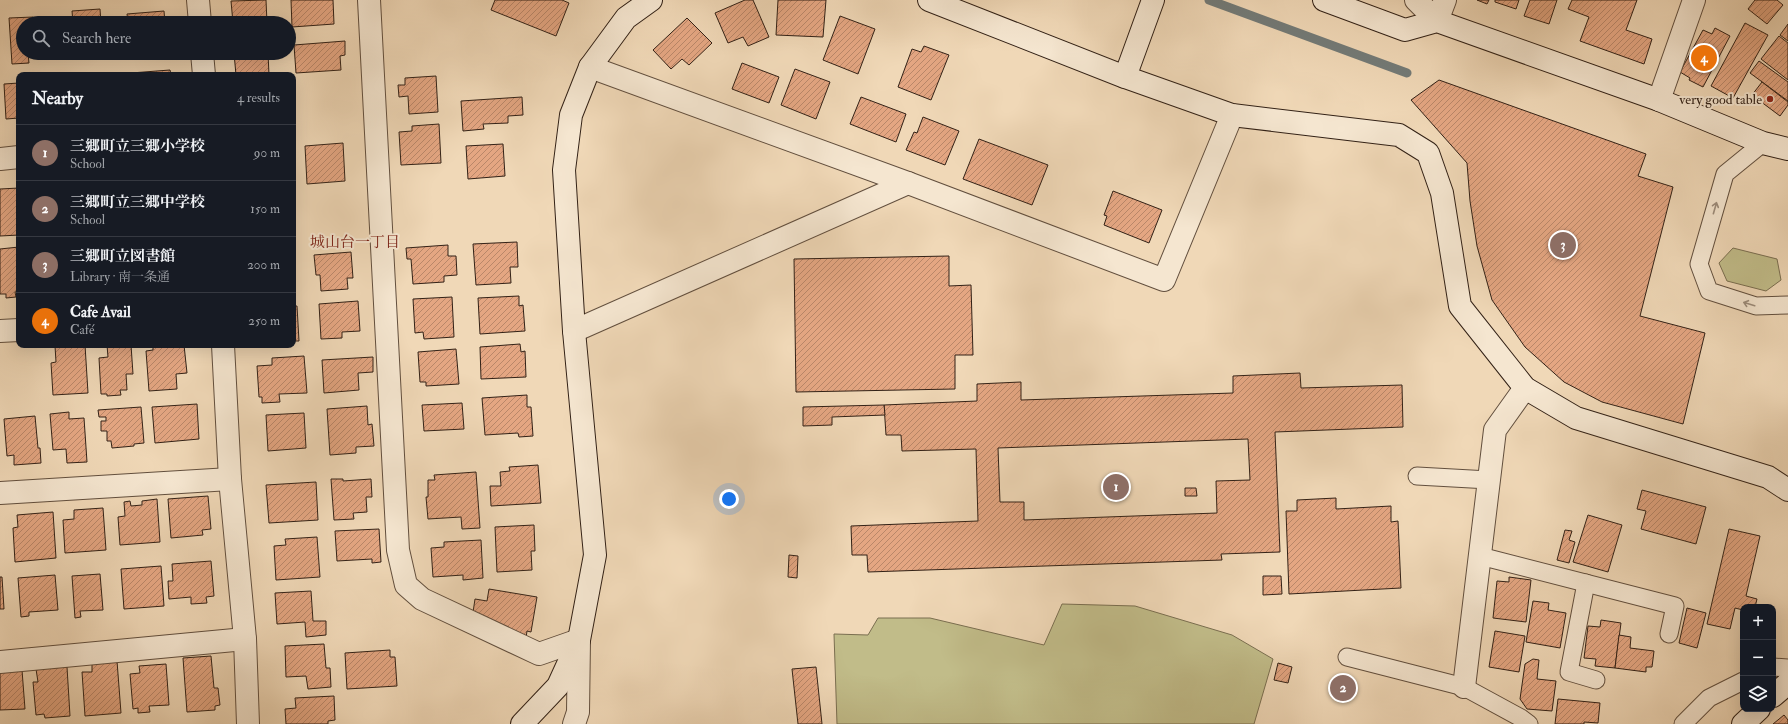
<!DOCTYPE html>
<html lang="en">
<head>
<meta charset="utf-8">
<style>
	body { margin:0; font-family:"IM FELL Double Pica","Noto Serif JP",serif; background:#20242c; color:#f1f3f6 }
	.controls { position:absolute; right:12px; bottom:12px; display:grid; overflow:hidden; border-radius:8px; box-shadow:0 4px 16px #0002 }
	.controls button { width:36px; height:36px; display:grid; place-items:center; padding:0; border:0; border-bottom:1px solid #363941; background:#171b24; color:#f1f3f6; font:20px sans-serif }
	.you { position:absolute; left:729px; top:499px; width:14px; height:14px; margin:-10px; border:3px solid #fff; border-radius:50%; background:#1a73e8; box-shadow:0 0 0 6px #1a73e833 }
	.badge { display:grid; place-items:center; width:26px; height:26px; border-radius:50%; background:#c59692; color:#fff; font-size:13px; font-weight:700 }
	.pin { position:absolute; translate:-50% -50%; border:2px solid #fff; box-shadow:0 1px 4px #0006 }
	.list { margin:0; padding:0; list-style:none }
	h2 { display:flex; justify-content:space-between; align-items:center; height:52px; margin:0; padding:0 16px; font-size:17px }
	h2 small { font-size:13px; font-weight:400; color:#9ea1a6 }
	.list li { display:grid; grid-template-columns:26px 1fr auto; gap:12px; align-items:center; box-sizing:border-box; height:56px; padding:0 16px; border-top:1px solid #363941 }
	.list b { display:block; font-size:15px; white-space:nowrap }
	.list p { margin:0; font-size:13px; white-space:nowrap; color:#9ea1a6 }
	.list em { font-size:13px; font-style:normal; color:#9ea1a6 }
	.icon { flex:none; width:22px; height:22px; fill:none; stroke:currentColor; stroke-width:2; stroke-linecap:round; stroke-linejoin:round }
	.map { position:relative; flex:none; width:1788px; height:724px; overflow:hidden }
	.search { position:absolute; background:#171b24; box-shadow:0 4px 16px #0002; left:16px; top:16px; width:280px; height:44px; display:flex; align-items:center; gap:10px; box-sizing:border-box; padding:0 14px; border-radius:22px; color:#9ea1a6; font-size:15px }
	.panel { position:absolute; background:#171b24; box-shadow:0 4px 16px #0002; left:16px; top:72px; width:280px; height:276px; border-radius:8px }
	.map>svg:first-child { display:block }
</style>
</head>
<body>
<div class="map">
<svg width="1788" height="724" viewBox="0 0 1788 724">
	<defs>
		<pattern id="building-hatch" width="6" height="6" patternUnits="userSpaceOnUse"><rect width="6" height="6" fill="#e4a682"/><path d="M-1 1l2-2M0 6l6-6M5 7l2-2" fill="none" stroke="#b98769"/></pattern>
	</defs>
	<rect width="100%" height="100%" fill="#f0d8b7"/>
	<filter id="stains"><feTurbulence type="fractalNoise" baseFrequency=".005" numOctaves="4"/><feColorMatrix values="0 0 0 0 .2 0 0 0 0 .09 0 0 0 0 .02 0 0 0 .5 -.17"/></filter>
	<radialGradient id="worn" r=".72"><stop offset=".6" stop-color="#630" stop-opacity="0"/><stop offset="1" stop-color="#630" stop-opacity=".3"/></radialGradient>
	<g fill="#c1bc89" stroke="#7a6e50">
		<polygon points="1733,248 1777,259 1781,280 1766,291 1727,281 1719,263"/>
		<polygon points="1062,604 1135,606 1232,635 1273,659 1254,724 837,724 834,634 868,635 878,618 930,618 1044,645"/>
	</g>
	<g fill="none" stroke-linecap="round" stroke-linejoin="round">
		<polyline stroke="#737b78" stroke-width="9" points="1209,0 1407,73"/>
	</g>
	<g fill="url(#building-hatch)" stroke="#322116" fill-rule="evenodd">
		<polygon points="266,0 267,23 233,23 231,1"/>
		<polygon points="291,0 333,0 334,24 292,27"/>
		<polygon points="495,0 562,0 569,3 556,36 491,10"/>
		<polygon points="745,0 753,0 769,37 748,46 743,37 728,43 715,13"/>
		<polygon points="778,0 826,0 823,37 776,35"/>
		<polygon points="1477,0 1489,0 1487,4"/>
		<polygon points="1495,0 1519,0 1516,9 1495,2"/>
		<polygon points="1530,0 1557,0 1549,24 1524,16"/>
		<polygon points="1572,0 1637,0 1626,30 1652,39 1644,64 1580,41 1589,17 1568,9"/>
		<polygon points="1755,0 1777,0 1783,5 1767,24 1748,9"/>
		<polygon points="100,9 101,23 73,23 72,11"/>
		<polygon points="164,11 165,23 123,23 128,22 127,14"/>
		<polygon points="840,16 875,29 858,74 823,60"/>
		<polygon points="33,17 33,23 23,23 23,53 36,53 28,54 29,63 12,64 9,18"/>
		<polygon points="687,18 712,43 689,65 682,59 671,69 653,50"/>
		<polygon points="1745,23 1768,35 1733,98 1711,86"/>
		<polygon points="1788,24 1788,41 1780,35"/>
		<polygon points="1715,28 1730,36 1703,87 1689,80 1690,78 1680,72 1703,30 1712,34"/>
		<polygon points="1779,36 1788,43 1788,80 1761,59"/>
		<polygon points="345,41 345,55 340,56 341,70 296,73 294,45"/>
		<polygon points="924,46 949,55 931,100 898,87 912,49 921,52"/>
		<polygon points="234,53 268,53 269,75 236,75"/>
		<polygon points="1759,61 1788,82 1788,101 1750,73"/>
		<polygon points="742,63 779,77 769,103 732,89"/>
		<polygon points="795,69 830,82 816,119 781,105"/>
		<polygon points="170,70 171,75 118,75 118,74"/>
		<polygon points="436,76 438,112 409,114 408,96 399,97 398,85 405,85 405,78"/>
		<polygon points="1439,80 1646,154 1638,176 1673,187 1640,316 1705,333 1683,424 1602,402 1564,382 1525,347 1492,300 1477,246 1470,201 1467,163 1411,100"/>
		<polygon points="1762,82 1788,102 1788,105 1780,116 1752,95"/>
		<polygon points="19,83 19,118 6,119 4,84"/>
		<polygon points="522,97 523,115 508,116 508,123 483,124 484,129 463,131 461,101"/>
		<polygon points="861,97 906,114 896,142 850,124"/>
		<polygon points="923,117 959,131 945,165 906,150 914,132 917,133"/>
		<polygon points="439,124 441,163 401,165 399,132 412,131 412,126"/>
		<polygon points="979,139 1048,165 1032,205 963,179"/>
		<polygon points="343,143 345,181 307,184 305,146"/>
		<polygon points="503,144 505,176 468,179 466,146"/>
		<polygon points="19,188 19,235 0,236 0,189"/>
		<polygon points="1113,191 1162,210 1149,243 1104,225 1107,216 1104,215"/>
		<polygon points="517,242 518,267 510,267 511,283 476,285 473,244"/>
		<polygon points="448,245 448,256 456,256 457,275 444,276 444,282 413,284 411,259 407,259 406,248"/>
		<polygon points="19,247 19,291 15,292 16,297 6,298 6,294 0,294 0,249"/>
		<polygon points="351,252 353,278 347,278 348,289 321,291 320,275 316,275 314,255"/>
		<polygon points="949,256 949,286 971,285 973,355 955,355 955,389 796,392 794,259"/>
		<polygon points="519,296 519,306 523,305 525,331 480,334 478,298"/>
		<polygon points="452,297 454,337 424,339 423,332 415,333 413,299"/>
		<polygon points="358,301 360,331 342,332 342,338 321,339 319,304"/>
		<polygon points="293,306 297,306 299,341 293,341"/>
		<polygon points="520,344 521,352 525,351 526,377 481,379 480,347"/>
		<polygon points="85,345 88,393 53,395 51,363 56,362 55,346"/>
		<polygon points="107,345 131,345 133,374 126,374 127,390 120,390 121,395 107,396 107,394 101,394 99,358 108,357"/>
		<polygon points="153,345 184,345 187,373 176,374 177,389 149,391 146,351 153,350"/>
		<polygon points="456,349 459,384 426,386 426,382 420,382 418,352"/>
		<polygon points="304,356 307,393 279,394 280,402 262,403 262,397 259,397 257,366 272,365 272,358"/>
		<polygon points="373,357 373,372 358,373 359,390 324,393 322,360"/>
		<path d="M1300,373L1301,388L1402,385L1403,427L1275,432L1280,552L1221,554L1222,560L868,572L867,555H852L851,526L978,521L976,449L902,451L901,435H886L884,405L977,401V384L1021,382V400L1233,393V376ZM1248,439L1250,480L1216,481L1217,513L1024,520V502H1000L998,448Z"/>
		<polygon points="527,395 527,407 531,407 533,436 519,437 518,433 485,435 482,398"/>
		<polygon points="462,403 464,429 424,431 422,405"/>
		<polygon points="197,404 199,439 155,443 152,407"/>
		<polygon points="884,405 885,415 832,417 832,425 803,426 803,407"/>
		<polygon points="367,406 368,425 372,424 374,446 356,447 356,453 330,455 327,409"/>
		<polygon points="141,407 144,443 134,444 134,446 112,448 111,441 107,441 107,431 101,431 101,421 106,421 106,417 99,417 98,410"/>
		<polygon points="69,412 69,419 84,418 87,462 67,463 66,449 53,450 50,414"/>
		<polygon points="304,413 306,448 268,451 266,415"/>
		<polygon points="35,416 38,448 40,448 41,463 14,465 14,455 7,456 4,419"/>
		<polygon points="538,465 541,503 491,506 490,486 501,486 500,472 510,471 509,467"/>
		<polygon points="476,472 480,528 462,529 461,517 428,519 426,497 428,497 428,480 435,480 434,475"/>
		<polygon points="331,479 343,479 343,481 371,479 372,497 366,497 367,512 353,513 354,519 334,520"/>
		<polygon points="316,482 318,520 269,523 266,485"/>
		<polygon points="1185,488 1196,488 1197,496 1185,496"/>
		<polygon points="1642,490 1706,507 1696,544 1641,529 1646,511 1637,509"/>
		<polygon points="208,496 211,529 202,530 203,535 171,538 168,499"/>
		<polygon points="1336,498 1336,509 1391,506 1391,522 1398,521 1401,588 1289,594 1286,511 1297,511 1297,500"/>
		<polygon points="157,499 160,542 120,545 118,517 125,516 124,502 130,501 131,506 142,505 142,501"/>
		<polygon points="103,508 106,550 65,553 63,520 74,519 74,510"/>
		<polygon points="53,512 56,558 15,562 13,528 18,527 17,515"/>
		<polygon points="1588,515 1622,525 1608,572 1573,562"/>
		<polygon points="534,525 535,551 531,551 532,570 497,572 495,527"/>
		<polygon points="379,529 381,562 372,563 372,559 337,561 335,531"/>
		<polygon points="1729,529 1760,536 1746,596 1757,599 1755,607 1743,607 1743,610 1735,608 1730,629 1707,624"/>
		<polygon points="1565,530 1572,531 1569,540 1575,542 1569,563 1557,560"/>
		<polygon points="317,537 320,577 276,580 274,546 286,545 285,539"/>
		<polygon points="481,540 483,578 463,580 463,575 433,577 431,548 444,547 444,542"/>
		<polygon points="789,555 798,556 797,578 788,577"/>
		<polygon points="211,561 214,596 206,597 207,603 191,604 191,597 169,599 168,581 173,581 172,564"/>
		<polygon points="161,566 164,606 124,609 121,569"/>
		<polygon points="100,574 103,610 80,611 81,617 75,618 72,576"/>
		<polygon points="55,575 58,610 29,612 29,616 21,617 18,578"/>
		<polygon points="1263,576 1281,576 1282,594 1263,595"/>
		<polygon points="0,577 2,577 4,609 0,609"/>
		<polygon points="1509,577 1531,580 1526,622 1493,618 1497,581 1509,582"/>
		<polygon points="489,589 537,597 531,632 527,631 526,638 472,619 475,599 487,601"/>
		<polygon points="311,591 313,621 326,621 326,635 306,637 305,622 277,624 275,593"/>
		<polygon points="1533,601 1549,603 1548,610 1566,613 1560,648 1526,642"/>
		<polygon points="1687,608 1706,613 1697,648 1679,643"/>
		<polygon points="1601,620 1621,623 1615,668 1595,666 1596,659 1584,658 1588,626 1600,627"/>
		<polygon points="1495,631 1525,636 1519,672 1489,667"/>
		<polygon points="1619,635 1631,637 1630,648 1654,651 1652,667 1646,667 1646,672 1615,668"/>
		<polygon points="324,644 326,668 330,668 331,687 308,689 306,676 286,677 285,646"/>
		<polygon points="390,650 390,657 395,657 397,686 347,689 345,653"/>
		<polygon points="211,656 214,688 218,688 220,705 215,706 215,710 187,712 183,658"/>
		<polygon points="1533,659 1539,660 1537,679 1556,681 1552,711 1527,709 1520,699 1525,664"/>
		<polygon points="117,661 121,713 85,716 82,672 92,672 92,663"/>
		<polygon points="1278,663 1292,667 1288,683 1274,680"/>
		<polygon points="166,664 169,705 149,706 150,712 138,713 138,708 133,709 130,674 140,673 139,666"/>
		<polygon points="67,667 70,716 45,718 44,714 36,715 33,682 38,682 36,669"/>
		<polygon points="816,667 822,724 798,724 792,669"/>
		<polygon points="22,670 25,709 0,710 0,672"/>
		<polygon points="334,696 335,720 328,721 328,724 286,724 285,709 296,708 295,698"/>
		<polygon points="1558,699 1600,703 1598,723 1584,722 1584,724 1555,724"/>
		<polygon points="1784,715 1788,720 1788,724 1773,724"/>
	</g>
	<g fill="none" stroke-linecap="round" stroke-linejoin="round">
		<g stroke="#624f3e" stroke-width="19">
			<g id="lane">
				<polyline points="1763,143 1725,174 1699,264 1709,291 1756,306 1788,305"/>
				<polyline points="1417,476 1489,480"/>
				<polyline points="1480,556 1675,606 1669,634"/>
				<polyline points="1586,583 1569,672 1596,680"/>
				<polyline points="1347,657 1464,687 1521,718 1529,724"/>
				<polyline points="1773,667 1788,668"/>
				<polyline points="1683,724 1709,698 1743,681"/>
			</g>
		</g>
		<g stroke="#624f3e" stroke-width="24">
			<g id="street">
				<polyline points="198,0 200,23"/>
				<polyline points="369,0 398,550 406,585 422,599 539,654 579,640 578,712 574,724"/>
				<polyline points="1416,0 1437,21 1445,0"/>
				<polyline points="202,53 204,75"/>
				<polyline points="590,67 908,183 1164,280 1232,115"/>
				<polyline points="1659,100 1694,0"/>
				<polyline points="0,159 19,157"/>
				<polyline points="0,331 19,330"/>
				<polyline points="574,331 908,183"/>
				<polyline points="223,345 230,479 245,639 248,724"/>
				<polyline points="0,493 230,479"/>
				<polyline points="0,662 245,639"/>
				<polyline points="1464,687 1495,430 1525,388"/>
			</g>
		</g>
		<g stroke="#322116" stroke-width="24">
			<g id="secondary">
				<polyline points="929,0 1125,77 1232,115 1399,135 1428,153 1442,193 1460,306 1525,388 1576,418 1768,477 1788,490"/>
				<polyline points="1324,0 1405,30 1437,21 1659,100 1763,143 1788,149"/>
				<polyline points="1125,77 1153,0"/>
				<polyline points="1773,696 1788,683"/>
				<polyline points="522,724 558,686 579,640 595,555 574,331 564,170 571,115 590,67 626,18 651,0"/>
				<polyline points="1743,724 1759,709"/>
			</g>
		</g>
		<use href="#lane" stroke="#f5e6d0" stroke-width="17"/>
		<use href="#street" stroke="#f5e6d0" stroke-width="22"/>
		<use href="#secondary" stroke="#f5e6d0" stroke-width="22"/>
	</g>
	<defs><path id="oneway-shaft" d="M-6 0H5M1.5-3L5.5 0L1.5 3" fill="none" stroke-width="1.6" stroke-linecap="round" stroke-linejoin="round"/></defs>
	<g stroke="#9d8d7c">
		<use href="#oneway-shaft" transform="translate(1715 208) rotate(-74)"/>
		<use href="#oneway-shaft" transform="translate(1749 304) rotate(-163)"/>
	</g>
	<circle fill="#8f2418" stroke="#f5e6d0" stroke-width="1.5" cx="1770" cy="99" r="4"/>
	<g text-anchor="middle" stroke-width="4" stroke-linejoin="round" paint-order="stroke">
		<g font-size="14" fill="#322116" stroke="#f5e6d0" text-anchor="end">
			<text x="1762" y="104">very good table</text>
		</g>
		<g font-size="15" fill="#7a1f14" stroke="#f5e6d0">
			<text x="355" y="247">城山台一丁目</text>
		</g>
	</g>
	<rect width="100%" height="100%" filter="url(#stains)"/>
	<rect width="100%" height="100%" fill="url(#worn)"/>
</svg>
<div class="controls">
<button>+</button>
<button>−</button>
<button><svg class="icon" aria-label="layers" viewBox="0 0 24 24"><path d="M12 4l9 5-9 5-9-5zM3 14l9 5 9-5"/></svg></button>
</div>
<div class="you"></div>
<div class="pin badge" style="left:1116px;top:487px;background:#8d6e63">1</div>
<div class="pin badge" style="left:1343px;top:688px;background:#8d6e63">2</div>
<div class="pin badge" style="left:1563px;top:245px;background:#8d6e63">3</div>
<div class="pin badge" style="left:1704px;top:58px;background:#e8710a">4</div>
<div class="search"><svg class="icon" aria-label="search" viewBox="0 0 24 24"><circle cx="10" cy="10" r="6"/><path d="M15 15l6 6"/></svg>Search here</div>
<section class="panel">
<h2>Nearby<small>4 results</small></h2>
<ul class="list">
<li><span class="badge" style="background:#8d6e63">1</span><div><b>三郷町立三郷小学校</b><p>School</p></div><em>90 m</em></li>
<li><span class="badge" style="background:#8d6e63">2</span><div><b>三郷町立三郷中学校</b><p>School</p></div><em>150 m</em></li>
<li><span class="badge" style="background:#8d6e63">3</span><div><b>三郷町立図書館</b><p>Library · 南一条通</p></div><em>200 m</em></li>
<li><span class="badge" style="background:#e8710a">4</span><div><b>Cafe Avail</b><p>Café</p></div><em>250 m</em></li>
</ul>
</section>
</div>
</body>
</html>
